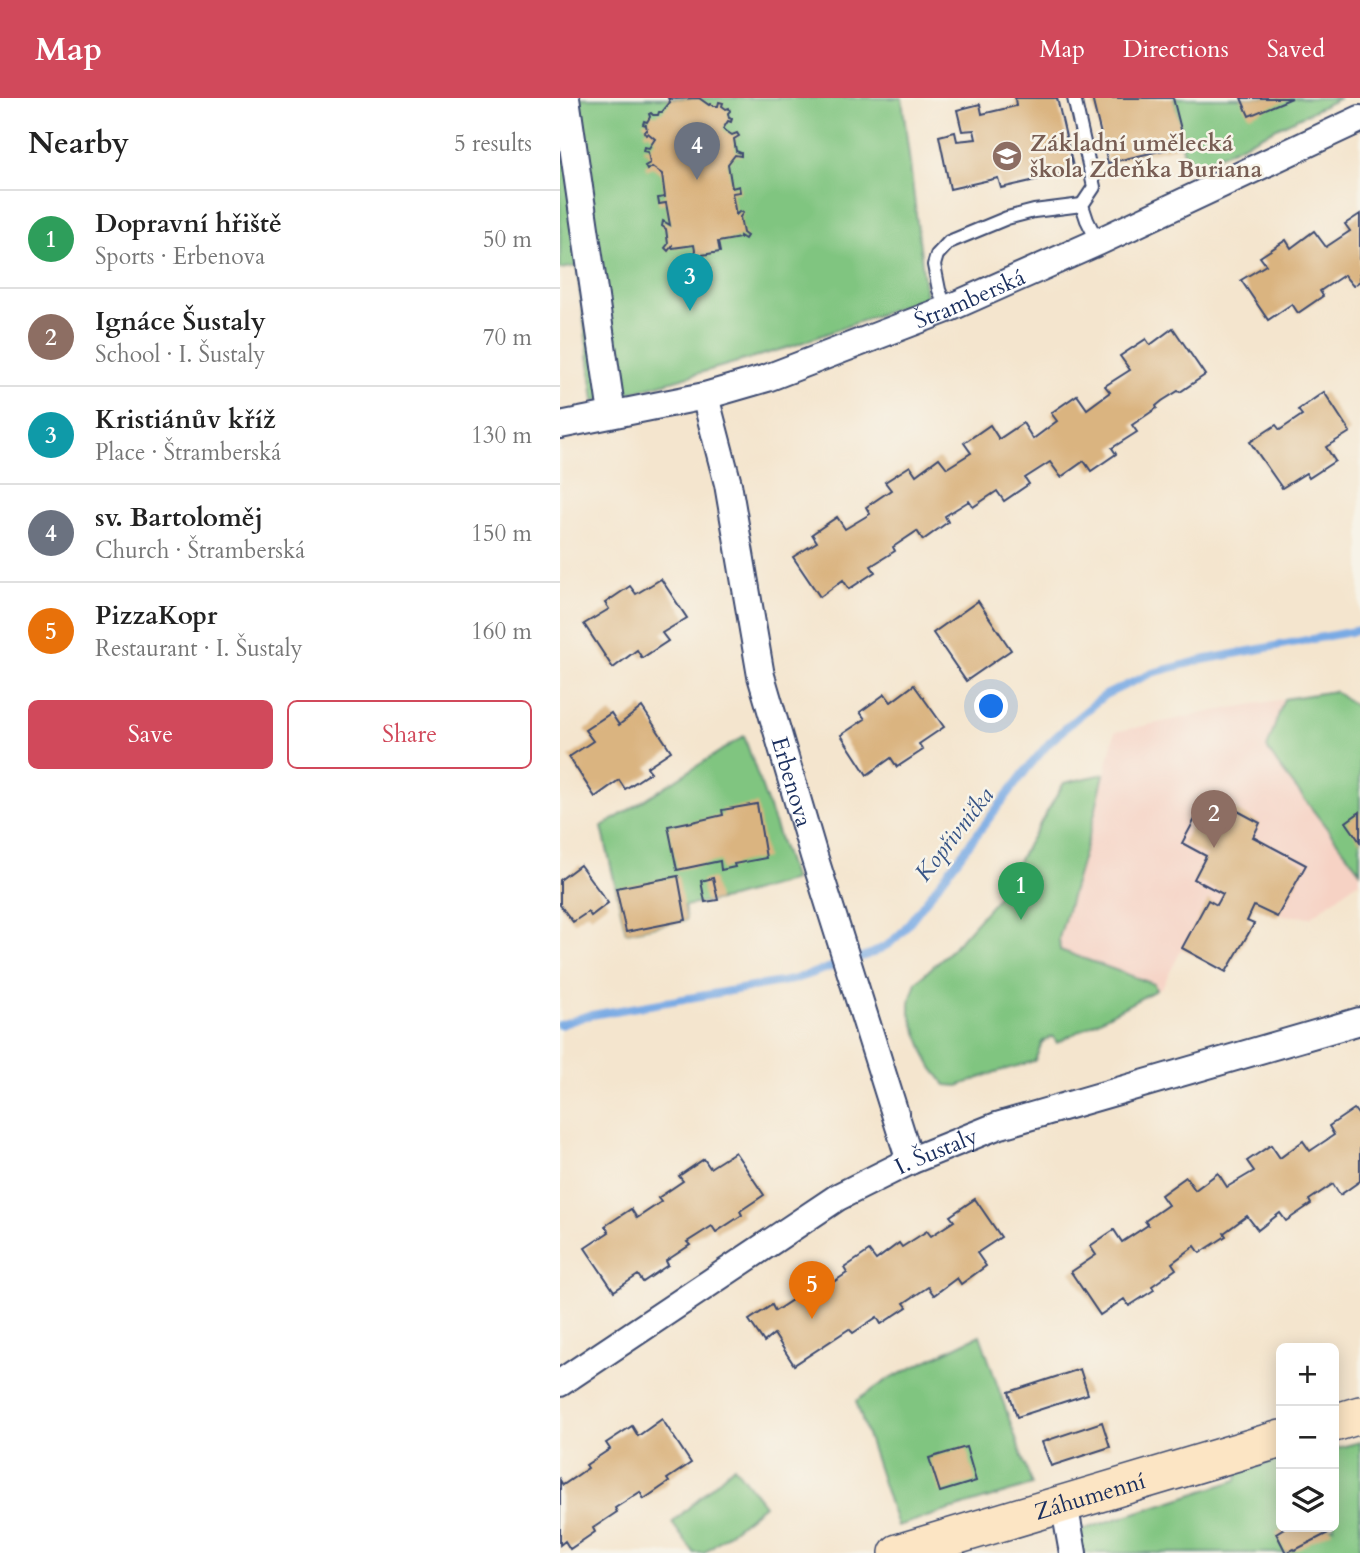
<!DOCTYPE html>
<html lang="en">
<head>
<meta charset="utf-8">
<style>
	body { margin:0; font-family:Cardo,serif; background:#f2f2f2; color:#222 }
	.controls { position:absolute; right:21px; bottom:21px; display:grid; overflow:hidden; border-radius:10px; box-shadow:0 4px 18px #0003 }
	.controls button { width:63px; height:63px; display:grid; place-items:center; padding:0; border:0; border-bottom:2px solid #e0e0e0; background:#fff; color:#222; font:35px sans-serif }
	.you { position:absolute; left:432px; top:609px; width:24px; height:24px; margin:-18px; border:5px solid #fff; border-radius:50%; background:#1a73e8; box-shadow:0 0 0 10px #1a73e833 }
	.badge { display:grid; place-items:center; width:46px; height:46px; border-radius:50%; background:#d1495b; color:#fff; font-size:23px; font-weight:700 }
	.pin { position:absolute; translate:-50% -58px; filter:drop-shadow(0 2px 4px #0008) }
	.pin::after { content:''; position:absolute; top:37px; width:24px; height:21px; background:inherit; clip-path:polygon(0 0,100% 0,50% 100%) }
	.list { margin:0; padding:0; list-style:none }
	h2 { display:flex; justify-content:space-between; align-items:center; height:91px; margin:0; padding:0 28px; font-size:30px }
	h2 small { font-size:23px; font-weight:400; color:#767676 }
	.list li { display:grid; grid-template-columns:46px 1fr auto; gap:21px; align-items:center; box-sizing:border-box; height:98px; padding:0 28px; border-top:2px solid #e0e0e0 }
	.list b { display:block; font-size:26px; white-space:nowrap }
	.list p { margin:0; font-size:23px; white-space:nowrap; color:#767676 }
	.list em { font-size:23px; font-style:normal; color:#767676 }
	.actions { display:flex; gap:14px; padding:21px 28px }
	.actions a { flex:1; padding:16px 0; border:2px solid #d1495b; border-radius:10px; text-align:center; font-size:24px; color:#d1495b }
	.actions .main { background:#d1495b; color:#fff }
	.icon { flex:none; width:38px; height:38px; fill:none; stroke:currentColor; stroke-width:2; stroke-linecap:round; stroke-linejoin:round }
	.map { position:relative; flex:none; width:800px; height:1455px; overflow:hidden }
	header { display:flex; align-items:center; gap:42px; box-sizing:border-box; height:98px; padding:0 35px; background:#d1495b; color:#fff }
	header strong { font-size:33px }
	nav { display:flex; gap:38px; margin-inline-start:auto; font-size:24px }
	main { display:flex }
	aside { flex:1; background:#fff }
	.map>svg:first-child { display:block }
</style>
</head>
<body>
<header>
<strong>Map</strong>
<nav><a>Map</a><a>Directions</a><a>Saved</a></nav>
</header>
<main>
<aside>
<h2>Nearby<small>5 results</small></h2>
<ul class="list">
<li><span class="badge" style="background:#2e9e5b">1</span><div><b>Dopravní hřiště</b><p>Sports · Erbenova</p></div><em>50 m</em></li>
<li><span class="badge" style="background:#8d6e63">2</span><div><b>Ignáce Šustaly</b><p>School · I. Šustaly</p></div><em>70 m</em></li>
<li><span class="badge" style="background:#0f9aa8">3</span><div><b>Kristiánův kříž</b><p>Place · Štramberská</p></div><em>130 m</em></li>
<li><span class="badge" style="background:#6b7280">4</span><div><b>sv. Bartoloměj</b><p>Church · Štramberská</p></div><em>150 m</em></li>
<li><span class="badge" style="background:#e8710a">5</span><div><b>PizzaKopr</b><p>Restaurant · I. Šustaly</p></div><em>160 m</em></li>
</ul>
<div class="actions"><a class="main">Save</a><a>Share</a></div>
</aside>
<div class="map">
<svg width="800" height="1455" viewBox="0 0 800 1455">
	<rect width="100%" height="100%" fill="#f7f3e8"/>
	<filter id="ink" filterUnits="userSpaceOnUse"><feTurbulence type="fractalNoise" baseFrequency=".0143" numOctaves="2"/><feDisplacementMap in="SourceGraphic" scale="14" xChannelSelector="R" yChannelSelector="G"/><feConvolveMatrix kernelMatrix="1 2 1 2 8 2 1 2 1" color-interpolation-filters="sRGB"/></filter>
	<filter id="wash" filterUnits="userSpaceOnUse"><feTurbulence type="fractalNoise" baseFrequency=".00686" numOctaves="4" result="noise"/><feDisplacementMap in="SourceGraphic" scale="28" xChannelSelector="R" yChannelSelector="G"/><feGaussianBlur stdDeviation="1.57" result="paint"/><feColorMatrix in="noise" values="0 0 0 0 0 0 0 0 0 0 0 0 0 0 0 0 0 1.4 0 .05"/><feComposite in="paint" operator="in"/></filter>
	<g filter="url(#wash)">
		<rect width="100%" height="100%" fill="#f4e5ce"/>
		<polygon fill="#f6d2c4" points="724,601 707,650 718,667 800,773 800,782 751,819 719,817 717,819 694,808 687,822 694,826 666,874 622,851 602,889 596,892 594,886 500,852 499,840 532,727 555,634 655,613"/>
		<g fill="#80c580" stroke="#4e7a6f" stroke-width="2">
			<polygon points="0,0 342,0 366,199 233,248 63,297 34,303 17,168 0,171"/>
			<polygon points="613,0 780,0 652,61 633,68 624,56 622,47 624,46"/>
			<polygon points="774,593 800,611 800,773 718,667 707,650 724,601"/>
			<polygon points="184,638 234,782 171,800 124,808 126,822 66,834 42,729"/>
			<polygon points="544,676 532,727 499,840 500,852 594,886 596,892 497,945 493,938 482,944 475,963 436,974 398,988 386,987 373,971 367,960 350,916 350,903 356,884 392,851 434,804 504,685"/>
			<polygon points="420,1237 472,1387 337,1428 296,1303 327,1282"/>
			<polygon points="800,1344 800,1455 523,1455 519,1433 677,1382 678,1374 721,1361 721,1429 774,1429 774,1346 776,1346 777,1350"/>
			<polygon points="174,1368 204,1407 144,1455 134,1455 112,1425"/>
		</g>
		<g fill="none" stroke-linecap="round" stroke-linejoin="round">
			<polyline stroke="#79aae4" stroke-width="8" points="0,927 26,918 232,882 313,855 329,846 342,834 467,671 489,645 513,623 545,597 592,575 642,562 800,532"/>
		</g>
		<g id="blocks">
			<g fill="#dab480">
				<polygon points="108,0 113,1 139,0 149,7 151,6 153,8 158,8 159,4 163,5 162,8 166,11 169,10 170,13 168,15 169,20 172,21 171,24 168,23 163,31 172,37 177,35 179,38 174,41 176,53 181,55 181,58 175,57 168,66 172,90 179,88 180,94 172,95 176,117 180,113 183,115 180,119 183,135 187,138 185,141 180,138 180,140 158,144 160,154 136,158 134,147 112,150 112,148 108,153 105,150 108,146 106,131 102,128 103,123 110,127 106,105 99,106 98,100 105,99 102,76 92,69 87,72 85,68 90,65 88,54 83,53 84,49 89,50 95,41 88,35 86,37 84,34 87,32 86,27 83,26 84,23 87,24 90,19 89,16 91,15 93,17 98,17 99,14 102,14 110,4"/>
				<polygon points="455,0 497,0 514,73 441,90 438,80 390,91 379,38 395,34 397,43 416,41 414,32 402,33 397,12 420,6 422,16 456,8"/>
				<polygon points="532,0 613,0 625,47 548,65"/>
				<polygon points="681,0 732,0 689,18"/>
				<polygon points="800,116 800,183 793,188 784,177 760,193 763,198 738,215 732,206 708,222 681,182 706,167 700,159 726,142 731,150 754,133 766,149 790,133 785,126"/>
				<polygon points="613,230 645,277 620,294 618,293 602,303 596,308 597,310 572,327 577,334 552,350 556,356 531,373 524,363 501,379 490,364 465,380 469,386 444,403 437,393 413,409 409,403 385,418 388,424 363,442 357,433 333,449 335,453 311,468 315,474 289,491 283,482 260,499 233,459 257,444 252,436 277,419 285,431 310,416 306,409 331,392 325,384 350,368 356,377 379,360 387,370 411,355 404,345 430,327 439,341 463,325 473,341 497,323 491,315 517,297 527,311 550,294 545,288 570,272 560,258 586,241 590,247"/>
				<polygon points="764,294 790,334 766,349 775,363 749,380 746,375 722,390 690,344 716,327 720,332 742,317 738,312"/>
				<polygon points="101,481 127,520 102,535 108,543 82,560 77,552 53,570 24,526 49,511 45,505 70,488 76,496"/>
				<polygon points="418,503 451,552 406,583 373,535"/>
				<polygon points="354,587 384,629 359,646 363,652 337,669 331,660 307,677 281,637 305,621 300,614 318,601 325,596 331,604"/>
				<polygon points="82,609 111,653 87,669 91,674 65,691 59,682 35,699 9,659 33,643 25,632 51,615 59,627"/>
				<polygon points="648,697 700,725 693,739 746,767 717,819 694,808 687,823 694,826 666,874 622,850 648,802 657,807 663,796 634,781 646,758 622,745"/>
				<polygon points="197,706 206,760 174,766 175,769 161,772 160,763 117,772 108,728 128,724 128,725 163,717 162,712"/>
				<polygon points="800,714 800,744 786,724"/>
				<polygon points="20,767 48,805 31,818 28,814 13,824 0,807 0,782"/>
				<polygon points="118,778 126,822 66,834 56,790"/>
				<polygon points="153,780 158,802 145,804 141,783"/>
				<polygon points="794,1011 800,1019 800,1083 780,1097 773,1086 749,1102 751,1106 726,1123 720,1115 698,1132 687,1118 664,1135 666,1138 640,1155 635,1148 612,1165 616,1171 592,1188 594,1192 583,1199 569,1208 564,1201 540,1217 511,1174 536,1157 530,1148 554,1132 562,1144 588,1127 585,1123 608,1107 601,1097 626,1079 635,1092 658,1075 667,1089 694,1073 687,1063 711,1047 720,1060 743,1043 750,1053 774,1037 769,1028"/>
				<polygon points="175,1054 204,1097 180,1113 182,1117 156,1134 152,1128 127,1144 130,1147 106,1163 108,1167 83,1184 78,1177 54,1193 25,1150 49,1134 45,1128 71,1111 77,1120 101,1104 98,1100 123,1083 119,1078 144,1061 150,1070"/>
				<polygon points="415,1101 441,1139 417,1155 426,1168 401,1186 397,1180 374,1197 368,1189 344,1205 347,1209 321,1226 317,1219 293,1235 289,1231 234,1267 214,1236 204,1244 189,1222 212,1207 215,1213 258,1185 263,1191 287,1175 284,1170 309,1153 316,1162 339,1145 342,1149 367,1133 371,1138 394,1123 390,1118"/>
				<polygon points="520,1271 528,1296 457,1319 449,1294"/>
				<polygon points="102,1321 131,1365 107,1381 109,1384 84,1401 80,1394 55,1410 57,1414 33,1430 35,1434 10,1451 5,1443 0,1447 0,1382 3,1387 28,1370 26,1367 50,1351 46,1345 72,1328 78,1338"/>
				<polygon points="542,1324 550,1349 491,1368 482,1344"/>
				<polygon points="406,1349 416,1383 380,1394 369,1360"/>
				<polygon points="723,1429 770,1429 772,1433 735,1452 734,1451 726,1455 716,1435 724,1430"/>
			</g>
		</g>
	</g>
	<g filter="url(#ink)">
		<use href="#blocks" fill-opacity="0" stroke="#3c4a6f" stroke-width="2"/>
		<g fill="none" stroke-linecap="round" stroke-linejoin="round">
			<g stroke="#3c4a6f" stroke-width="16">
				<g id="lane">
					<polyline points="514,0 534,89 522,107 527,122 538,144"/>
					<polyline points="387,211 379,192 374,167 377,157 389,144 447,120 474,113 522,107"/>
				</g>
			</g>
			<g stroke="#3c4a6f" stroke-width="30">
				<g id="street">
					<polyline points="6,0 52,316"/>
					<path id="s1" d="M145,298L168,386L201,578L254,758L350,1063"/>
					<path id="s2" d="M0,327L145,298L207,280L387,211L538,144L800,21"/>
					<path id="s3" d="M0,1285L278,1099L350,1063L437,1028L800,923"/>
					<polyline points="504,1405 513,1455"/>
				</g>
			</g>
			<g stroke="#3c4a6f" stroke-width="40">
				<g id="secondary">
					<polyline points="774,1325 800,1317"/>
					<path id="s4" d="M338,1455L721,1341"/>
				</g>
			</g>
			<use href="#lane" stroke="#fff" stroke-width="12"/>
			<use href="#street" stroke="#fff" stroke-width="26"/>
			<use href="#secondary" stroke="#fce5c4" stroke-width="37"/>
		</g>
	</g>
	<defs>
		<g id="school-disc" transform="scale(1.575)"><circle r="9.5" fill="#8d6e63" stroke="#f7f3e8"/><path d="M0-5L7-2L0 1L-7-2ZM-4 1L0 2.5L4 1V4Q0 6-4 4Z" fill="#fff"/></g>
	</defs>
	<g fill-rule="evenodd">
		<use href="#school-disc" x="447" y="58"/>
	</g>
	<g text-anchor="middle" stroke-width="5" stroke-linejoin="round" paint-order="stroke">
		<g font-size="23" font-weight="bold" fill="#785e54" stroke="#f7f3e8" text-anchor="start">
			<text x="470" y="53">Základní umělecká<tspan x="470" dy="26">škola Zdeňka Buriana</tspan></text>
		</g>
		<g font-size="23" fill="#1b2f5e" stroke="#f7f3e8">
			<text dy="8" stroke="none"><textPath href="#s2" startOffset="430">Štramberská</textPath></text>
			<text dy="8" stroke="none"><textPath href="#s1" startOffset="396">Erbenova</textPath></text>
			<text dy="8" stroke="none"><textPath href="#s3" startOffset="443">I. Šustaly</textPath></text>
			<text dy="8" stroke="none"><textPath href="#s4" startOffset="200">Záhumenní</textPath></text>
		</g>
		<g font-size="24" font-style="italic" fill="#375486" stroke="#f7f3e8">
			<text transform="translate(394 736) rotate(-52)" y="8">Kopřivnička</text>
		</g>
	</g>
</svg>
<div class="controls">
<button>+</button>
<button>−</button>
<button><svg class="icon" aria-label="layers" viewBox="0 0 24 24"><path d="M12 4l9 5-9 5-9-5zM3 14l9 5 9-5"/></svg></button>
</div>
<div class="you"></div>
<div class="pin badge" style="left:461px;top:822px;background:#2e9e5b">1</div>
<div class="pin badge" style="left:654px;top:750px;background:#8d6e63">2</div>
<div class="pin badge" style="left:130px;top:213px;background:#0f9aa8">3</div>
<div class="pin badge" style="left:137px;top:82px;background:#6b7280">4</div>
<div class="pin badge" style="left:252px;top:1221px;background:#e8710a">5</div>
</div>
</main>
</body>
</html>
